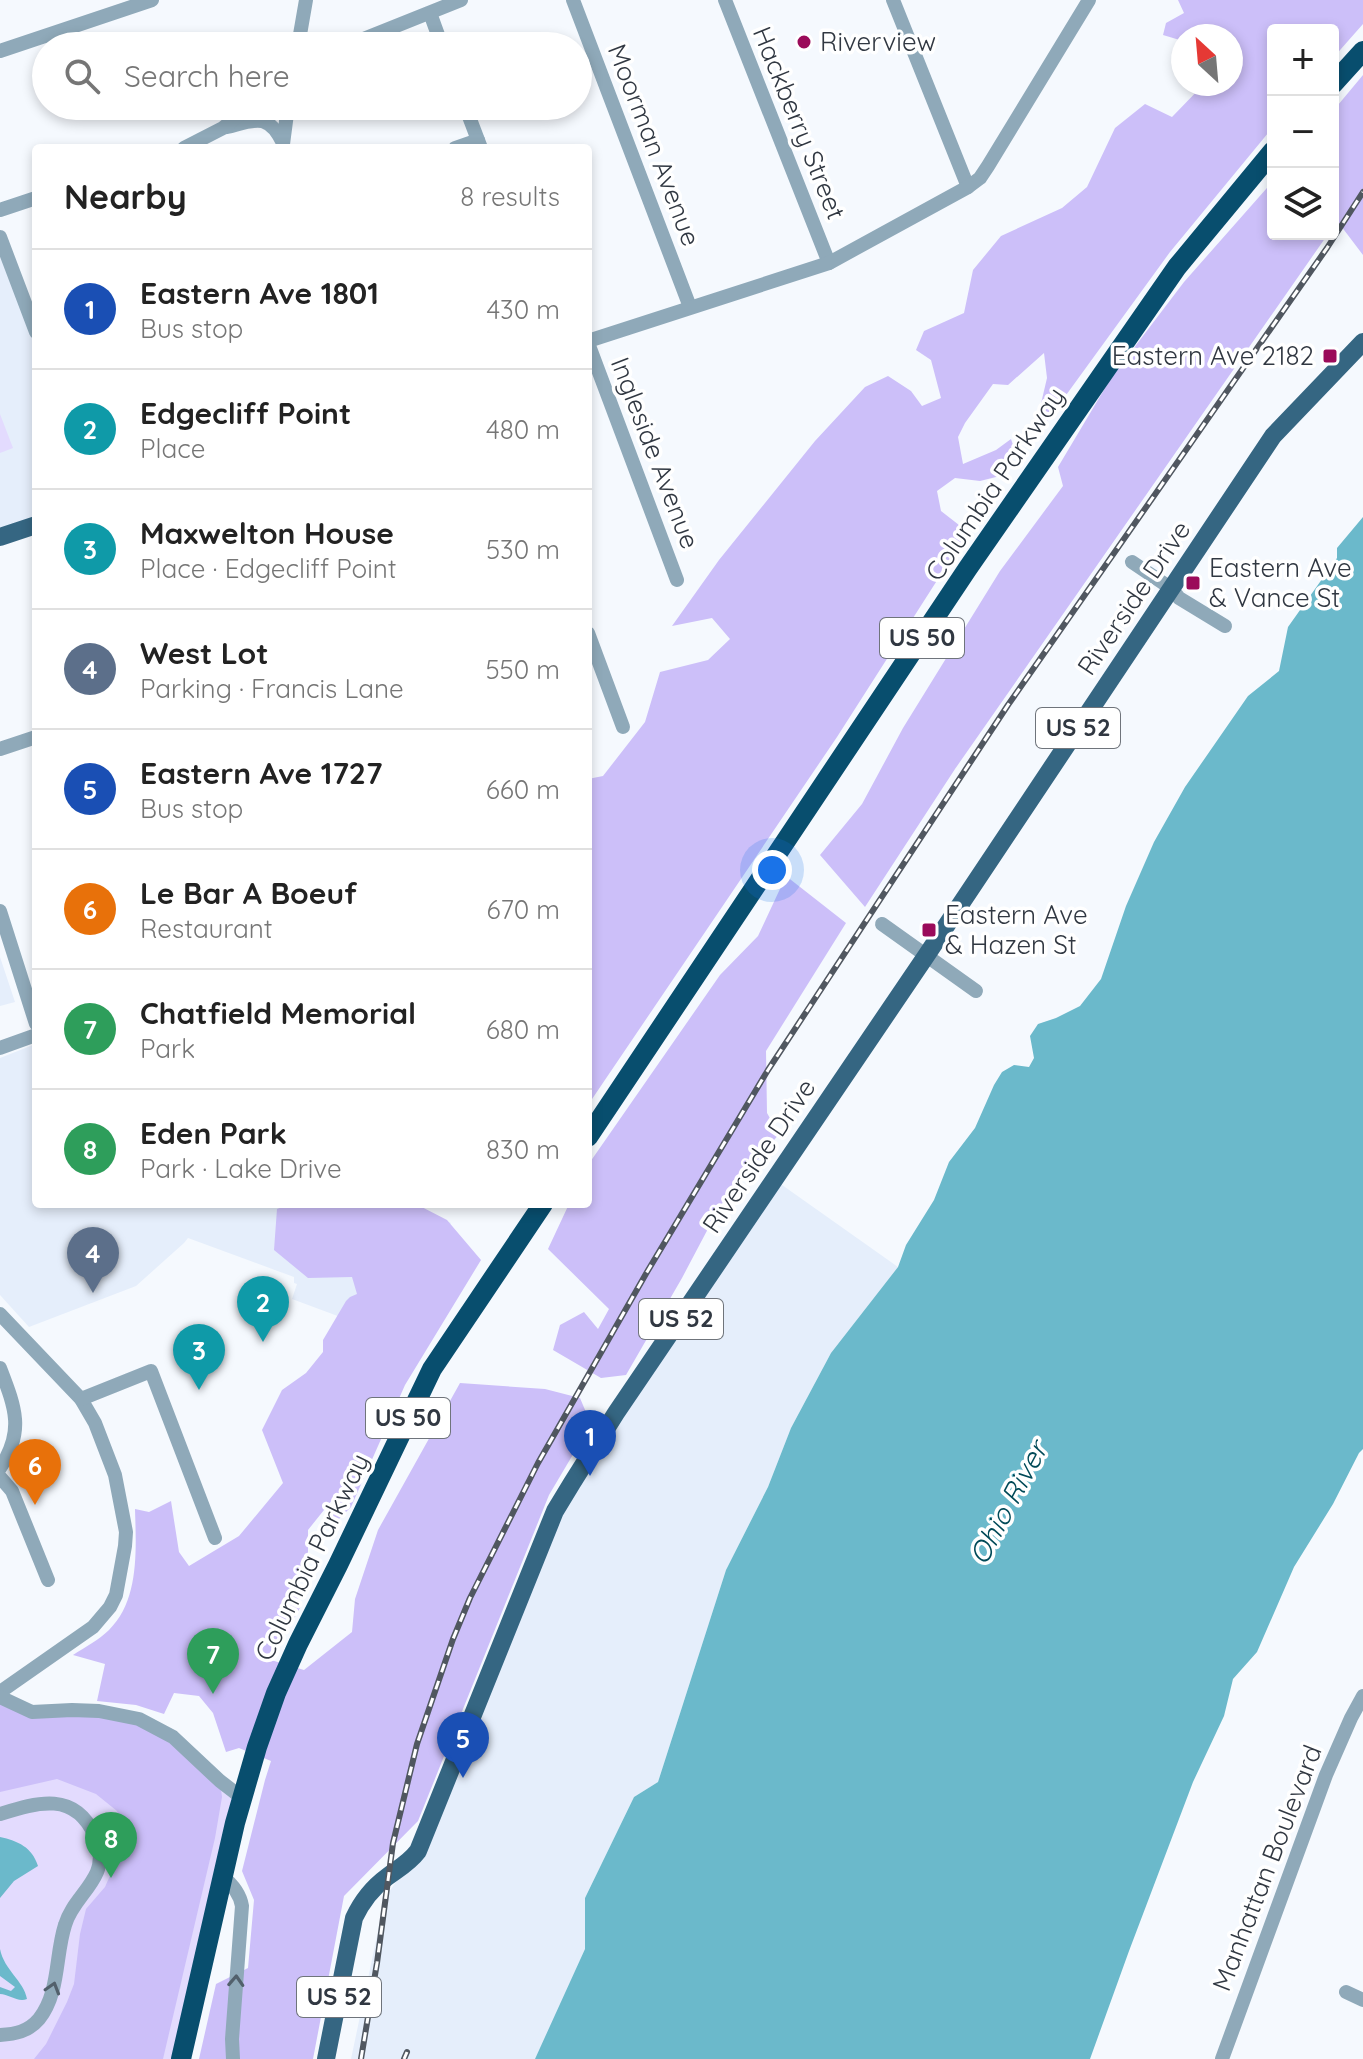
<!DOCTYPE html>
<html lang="en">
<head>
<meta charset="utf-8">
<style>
	body { margin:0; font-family:Quicksand,sans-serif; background:#f6f6f6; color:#222 }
	.controls { position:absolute; right:24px; top:24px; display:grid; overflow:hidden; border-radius:8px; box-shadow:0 4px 12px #0003 }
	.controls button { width:72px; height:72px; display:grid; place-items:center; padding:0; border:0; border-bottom:2px solid #e0e0e0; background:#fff; color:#222; font:40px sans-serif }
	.compass { position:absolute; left:1171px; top:24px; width:72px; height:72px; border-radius:50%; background:#fff; box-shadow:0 4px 12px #0003; rotate:334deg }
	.you { position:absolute; left:772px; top:870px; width:28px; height:28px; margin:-20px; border:6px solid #fff; border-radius:50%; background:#1a73e8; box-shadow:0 0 0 12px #1a73e833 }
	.badge { display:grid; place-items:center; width:52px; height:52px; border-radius:50%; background:#9b0b5a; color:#fff; font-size:26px; font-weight:700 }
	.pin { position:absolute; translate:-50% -66px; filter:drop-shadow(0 2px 4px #0008) }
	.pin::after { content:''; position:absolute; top:42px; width:28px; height:24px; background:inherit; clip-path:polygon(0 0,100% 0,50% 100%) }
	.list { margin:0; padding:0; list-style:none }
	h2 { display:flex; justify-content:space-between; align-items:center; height:104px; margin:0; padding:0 32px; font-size:34px }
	h2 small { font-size:26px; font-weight:400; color:#767676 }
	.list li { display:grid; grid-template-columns:52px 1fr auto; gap:24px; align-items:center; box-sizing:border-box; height:120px; padding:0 32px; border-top:2px solid #e0e0e0 }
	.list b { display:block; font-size:30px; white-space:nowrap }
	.list p { margin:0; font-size:26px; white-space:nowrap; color:#767676 }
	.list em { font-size:26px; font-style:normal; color:#767676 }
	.icon { flex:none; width:44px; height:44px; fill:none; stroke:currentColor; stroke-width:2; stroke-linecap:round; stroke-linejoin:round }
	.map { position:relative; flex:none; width:1363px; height:2059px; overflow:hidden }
	.search { position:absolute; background:#fff; box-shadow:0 4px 12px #0003; left:32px; top:32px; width:560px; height:88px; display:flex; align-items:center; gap:20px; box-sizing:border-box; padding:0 28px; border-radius:44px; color:#767676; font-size:30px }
	.panel { position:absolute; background:#fff; box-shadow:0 4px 12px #0003; left:32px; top:144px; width:560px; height:1064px; border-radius:8px }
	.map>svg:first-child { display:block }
</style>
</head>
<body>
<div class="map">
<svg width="1363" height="2059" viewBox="0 0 1363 2059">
	<rect width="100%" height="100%" fill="#f5f9fe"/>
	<g fill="#e5eefb">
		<polygon points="0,237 36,332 36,525 0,537"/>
		<polygon points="0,957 15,1002 0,1006"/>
		<polygon points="33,1045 36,1053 36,1204 411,1204 451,1223 437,1244 421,1347 292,1299 297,1284 294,1283 294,1277 188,1238 184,1243 136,1286 29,1327 0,1295 0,1058"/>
		<polygon points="775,1180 898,1267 831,1353 791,1428 768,1487 726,1570 658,1782 634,1797 585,1898 585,1949 546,2037 535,2059 351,2059 385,1898 408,1864 555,1511"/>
	</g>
	<g fill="#e3dbfe">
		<polygon points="0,414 13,448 0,453"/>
		<polygon points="0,1697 242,1798 181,2059 0,2059"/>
	</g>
	<g fill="#ccbff9">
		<polygon points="1178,0 1363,0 1363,24 1333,58 1333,30 1273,30 1273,127 1170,252 1032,442 1047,378 1044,353 1008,385 993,384 965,423 958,437 963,464 996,450 1011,439 1015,451 1004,475 980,481 955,478 937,491 941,511 968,532 837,737 588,1105 588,779 603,776 645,722 660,672 708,660 730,639 712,618 672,626 719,560 815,441 865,387 888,376 911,391 922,406 941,398 931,360 916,350 924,331 964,313 973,270 1001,236 1062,208 1087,187 1115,128 1145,104 1172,117 1204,84 1231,84 1231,36 1183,36 1183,41 1163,35 1166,23 1184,13"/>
		<polygon points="1363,75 1363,255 1338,222 1333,227 1333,111"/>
		<polygon points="1273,181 1273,234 1328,234 955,769 865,907 820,855 862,804 903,728 1000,571 1063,486 1058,467 1111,378 1184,282"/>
		<polygon points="786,876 846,923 766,1051 767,1113 779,1134 720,1206 682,1278 626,1375 601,1378 553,1350 560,1325 584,1312 598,1329 609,1309 548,1249 569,1204 588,1204 588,1165 720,975 758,936"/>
		<path d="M290,1204H416L447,1220L481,1260L405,1385L351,1507L331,1527L336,1495L308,1530V1565L290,1582L301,1606L271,1660L304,1670L352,1632L355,1599L378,1530L460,1383L545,1389L580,1398L591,1424L549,1495L418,1821L344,1896L313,2059H199L216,1984L248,1968L254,1900L242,1871L265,1780L271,1761L239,1748L226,1752L213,1713L199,1696L174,1693L164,1714L136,1705L97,1701L105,1664L73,1655C85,1647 99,1640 109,1630C140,1600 136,1548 135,1509L149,1512L171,1501L179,1552L189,1566L239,1536L283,1483L262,1430L282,1390L306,1373L323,1352V1340L346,1301L350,1297L357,1294L352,1277L308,1278L274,1250L277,1209Z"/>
		<polygon points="0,1697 17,1706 139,1719 220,1781 222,1797 215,1838 163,2059 34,2059 46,2044 67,2002 74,1984 80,1934 86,1909 105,1887 118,1857 122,1832 117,1811 96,1794 57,1779 0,1792"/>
	</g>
	<g fill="#6bb9cb">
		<polygon points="1363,517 1363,1449 1359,1453 1333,1504 1294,1567 1257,1652 1233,1679 1224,1716 1193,1782 1129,1951 1090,2059 535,2059 585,1949 585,1898 634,1797 658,1782 726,1570 768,1487 791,1428 831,1353 898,1267 906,1245 934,1200 949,1162 975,1128 994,1085 1002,1072 1014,1065 1029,1067 1034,1058 1030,1036 1038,1024 1056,1018 1080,1006 1101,979 1126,906 1154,842 1185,787 1248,696 1279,671 1288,627 1337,558 1337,548"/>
		<path d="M0,1837C18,1841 32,1847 38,1866L14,1881L0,1898Z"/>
		<path d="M0,1949C4,1970 24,1981 27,1999C18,2003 9,1994 0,1994V1987L11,1991L15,1987L0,1976Z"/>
	</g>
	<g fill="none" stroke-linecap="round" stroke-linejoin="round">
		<g stroke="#8fa9b9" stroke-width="14">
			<polyline points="573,0 690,307"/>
			<polyline points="725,0 829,263"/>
			<polyline points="893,0 968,187"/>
			<polyline points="430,13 442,46"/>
			<polyline points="298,46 306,0"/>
			<polyline points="346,46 461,0"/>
			<polyline points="0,51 152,0"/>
			<polyline points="465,106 481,148"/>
			<path d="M227,127C255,120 268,112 283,143"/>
			<polyline points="283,144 288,106"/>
			<polyline points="184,148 223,128 250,106"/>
			<polyline points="455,148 478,140"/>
			<polyline points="0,210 36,198"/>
			<polyline points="0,237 36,332"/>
			<polyline points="588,341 829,263 968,187 980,178 988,166 1089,0"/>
			<polyline points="588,343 677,580"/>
			<polyline points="1132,562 1172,589 1179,598 1225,626"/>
			<polyline points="588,633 623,727"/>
			<polyline points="0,749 36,737"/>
			<polyline points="0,911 36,1024"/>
			<polyline points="882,924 976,991"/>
			<polyline points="0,1048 36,1035"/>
			<polyline points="0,1314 81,1399 95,1423 115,1475 126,1532 125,1546 116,1595 110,1607 93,1627 0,1692"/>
			<path d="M0,1368C15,1407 25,1431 0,1468"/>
			<polyline points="81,1399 151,1371 215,1538"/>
			<polyline points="0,1477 12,1491 48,1580"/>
			<polyline points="0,1697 32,1712 72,1710 99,1711 139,1719 173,1737 220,1781 242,1798"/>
			<path d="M0,1814C38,1802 75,1791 95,1836C100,1848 102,1860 97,1872C89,1891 71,1904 65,1925C55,1956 60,1992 39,2019C28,2032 15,2034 0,2035"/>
			<path d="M222,1876C232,1884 240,1894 242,1906L232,2039L233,2059"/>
			<polyline points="1346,1992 1363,2000"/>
			<polyline points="1222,2059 1326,1775 1351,1718 1363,1696"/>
		</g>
		<g stroke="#356682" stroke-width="18">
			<polyline points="0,537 36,525"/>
			<path d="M326,2059L354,1918C362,1901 372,1888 387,1877C399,1868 409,1863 418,1851L555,1511L572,1483L616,1413L926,956L1273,436L1363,342"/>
		</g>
		<g stroke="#084e6e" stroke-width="20">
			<polyline points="1333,84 1363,51"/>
			<polyline points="588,1137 968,568 1177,267 1273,151"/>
			<polyline points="181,2059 235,1823 257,1747 276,1693 298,1644 338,1565 432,1369 543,1204"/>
		</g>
		<g stroke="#505760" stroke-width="6">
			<g id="rail">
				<polyline points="361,2059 377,1963 393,1843 417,1744 453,1639 470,1598 538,1463 647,1272 768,1070 1008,705 1327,248 1363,192"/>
				<polyline points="404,2059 407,2052"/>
			</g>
		</g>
		<use href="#rail" stroke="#fff" stroke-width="3" stroke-dasharray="9" stroke-linecap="butt"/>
	</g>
	<defs><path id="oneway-chevron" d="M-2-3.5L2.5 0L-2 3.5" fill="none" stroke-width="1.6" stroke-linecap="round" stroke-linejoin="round" transform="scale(2)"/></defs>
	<g stroke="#52606c">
		<use href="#oneway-chevron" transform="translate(236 1981) rotate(-87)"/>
		<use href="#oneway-chevron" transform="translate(53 1988) rotate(-73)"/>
	</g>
	<g fill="#9b0b5a" stroke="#fff" stroke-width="3">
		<circle cx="804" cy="42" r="8"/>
		<rect x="1322" y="348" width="16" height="16" rx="4"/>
		<rect x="1185" y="575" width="16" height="16" rx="4"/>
		<rect x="921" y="922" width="16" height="16" rx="4"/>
	</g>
	<g text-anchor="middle" stroke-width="7" stroke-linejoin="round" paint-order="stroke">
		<g fill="#fff" stroke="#6f747b" stroke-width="2">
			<rect x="880" y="618" width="84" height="40" rx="6"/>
			<rect x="1036" y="708" width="84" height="40" rx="6"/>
			<rect x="639" y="1299" width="84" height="40" rx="6"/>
			<rect x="366" y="1398" width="84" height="40" rx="6"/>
			<rect x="297" y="1977" width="84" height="40" rx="6"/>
		</g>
		<g font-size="24" font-weight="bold" fill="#313842">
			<text x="922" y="646">US 50</text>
			<text x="1078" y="736">US 52</text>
			<text x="681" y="1327">US 52</text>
			<text x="408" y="1426">US 50</text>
			<text x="339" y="2005">US 52</text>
		</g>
		<g font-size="26" fill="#313842" stroke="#fff" text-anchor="start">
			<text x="820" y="51">Riverview</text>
			<text x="1314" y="365" text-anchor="end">Eastern Ave 2182</text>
			<text x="1209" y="577">Eastern Ave<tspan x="1209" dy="30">&amp; Vance St</tspan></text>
			<text x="945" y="924">Eastern Ave<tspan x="945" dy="30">&amp; Hazen St</tspan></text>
		</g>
		<g font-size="26" fill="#313842" stroke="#fff">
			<text transform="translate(799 123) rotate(68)" y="9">Hackberry Street</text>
			<text transform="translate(654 145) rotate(69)" y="9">Moorman Avenue</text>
			<text transform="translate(655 453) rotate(69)" y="9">Ingleside Avenue</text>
			<text transform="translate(995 484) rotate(-56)" y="9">Columbia Parkway</text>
			<text transform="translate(1134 598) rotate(-56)" y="9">Riverside Drive</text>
			<text transform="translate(759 1156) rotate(-56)" y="9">Riverside Drive</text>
			<text transform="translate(312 1557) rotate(-64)" y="9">Columbia Parkway</text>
			<text transform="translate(1267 1868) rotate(-69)" y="9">Manhattan Boulevard</text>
		</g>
		<g font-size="28" font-style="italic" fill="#004a58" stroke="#fff">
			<text transform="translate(1008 1503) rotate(-62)" y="10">Ohio River</text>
		</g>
	</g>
</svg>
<div class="controls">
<button>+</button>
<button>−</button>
<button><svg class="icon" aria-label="layers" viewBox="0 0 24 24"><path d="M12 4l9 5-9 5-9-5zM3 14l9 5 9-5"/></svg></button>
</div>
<svg class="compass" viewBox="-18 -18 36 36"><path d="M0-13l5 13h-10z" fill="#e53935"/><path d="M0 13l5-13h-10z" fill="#767676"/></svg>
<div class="you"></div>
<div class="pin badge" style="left:590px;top:1476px;background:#1a4fb4">1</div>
<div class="pin badge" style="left:263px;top:1342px;background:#0f9aa8">2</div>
<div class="pin badge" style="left:199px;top:1390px;background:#0f9aa8">3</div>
<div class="pin badge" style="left:93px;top:1293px;background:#5c6f8a">4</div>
<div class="pin badge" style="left:463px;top:1778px;background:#1a4fb4">5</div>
<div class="pin badge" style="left:35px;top:1505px;background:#e8710a">6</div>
<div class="pin badge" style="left:213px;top:1694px;background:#2e9e5b">7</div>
<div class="pin badge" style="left:111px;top:1878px;background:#2e9e5b">8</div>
<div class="search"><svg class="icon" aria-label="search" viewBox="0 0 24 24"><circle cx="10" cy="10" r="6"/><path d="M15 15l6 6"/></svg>Search here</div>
<section class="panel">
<h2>Nearby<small>8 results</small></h2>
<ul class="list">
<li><span class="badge" style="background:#1a4fb4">1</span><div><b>Eastern Ave 1801</b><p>Bus stop</p></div><em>430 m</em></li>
<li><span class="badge" style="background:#0f9aa8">2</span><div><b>Edgecliff Point</b><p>Place</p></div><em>480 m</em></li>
<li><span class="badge" style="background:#0f9aa8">3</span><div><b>Maxwelton House</b><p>Place · Edgecliff Point</p></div><em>530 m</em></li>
<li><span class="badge" style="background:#5c6f8a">4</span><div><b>West Lot</b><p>Parking · Francis Lane</p></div><em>550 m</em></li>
<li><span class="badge" style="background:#1a4fb4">5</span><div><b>Eastern Ave 1727</b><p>Bus stop</p></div><em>660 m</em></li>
<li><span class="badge" style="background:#e8710a">6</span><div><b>Le Bar A Boeuf</b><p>Restaurant</p></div><em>670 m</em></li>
<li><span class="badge" style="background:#2e9e5b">7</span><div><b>Chatfield Memorial</b><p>Park</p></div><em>680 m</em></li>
<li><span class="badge" style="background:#2e9e5b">8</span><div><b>Eden Park</b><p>Park · Lake Drive</p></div><em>830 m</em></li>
</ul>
</section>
</div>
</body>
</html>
